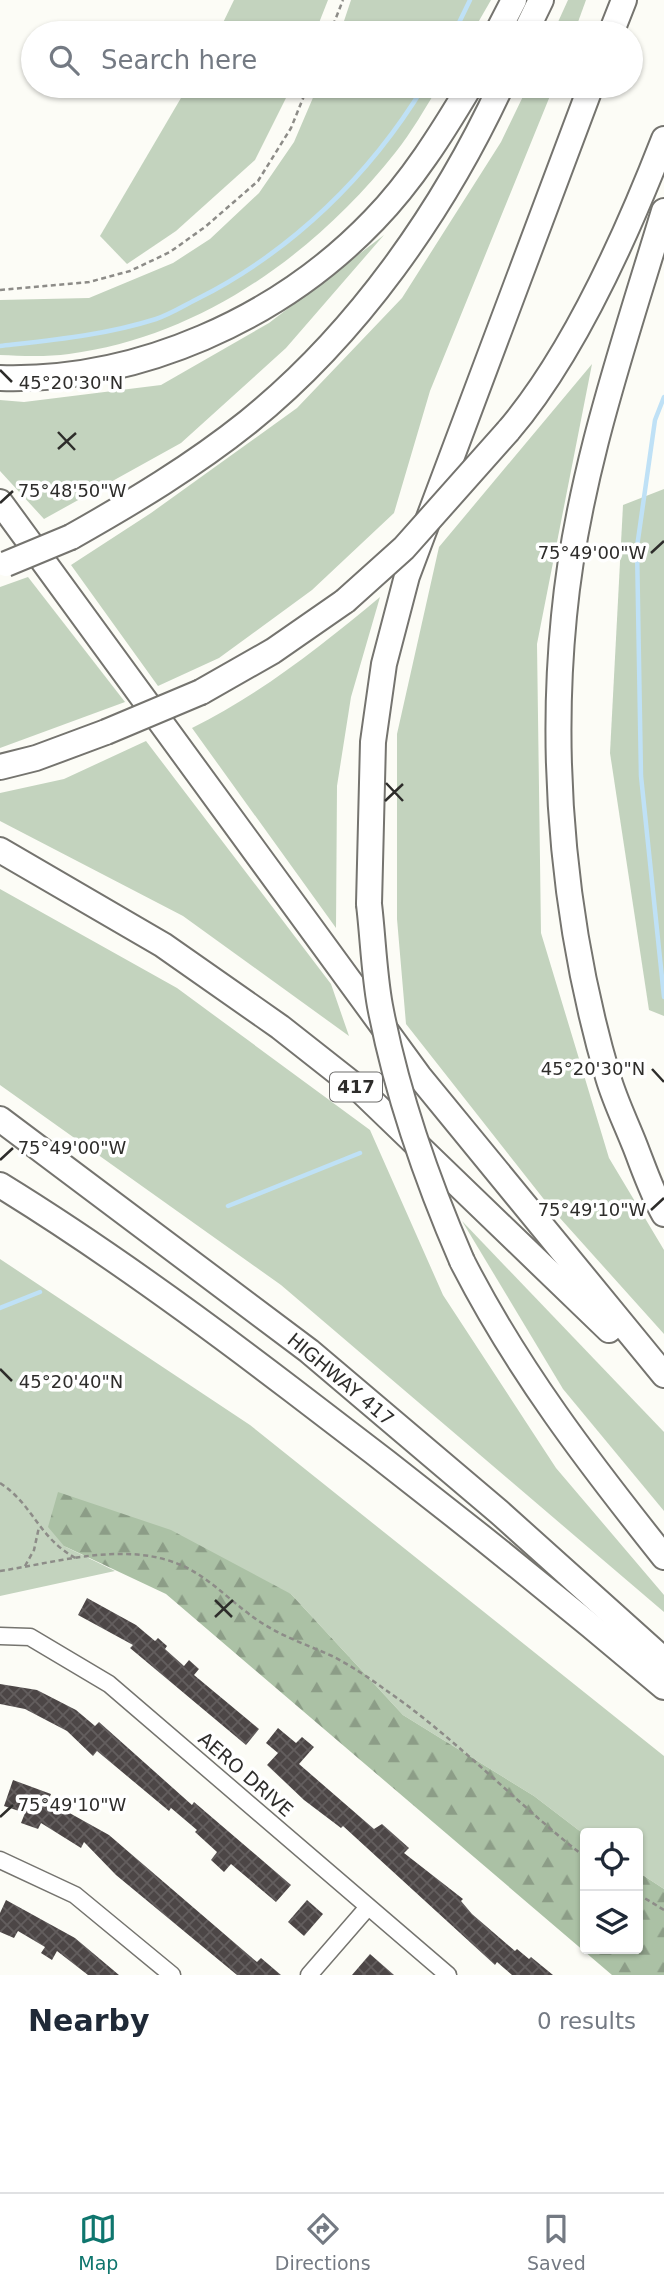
<!DOCTYPE html>
<html lang="en">
<head>
<meta charset="utf-8">
<style>
	body { margin:0; font-family:"DejaVu Sans",sans-serif; background:#f2f2f3; color:#1f2937 }
	.controls { position:absolute; right:21px; bottom:21px; display:grid; overflow:hidden; border-radius:7px; box-shadow:0 2px 5px #0004 }
	.controls button { width:63px; height:63px; display:grid; place-items:center; padding:0; border:0; border-bottom:2px solid #e0e1e3; background:#fff; color:#1f2937; font:35px sans-serif }
	.list { margin:0; padding:0; list-style:none }
	h2 { display:flex; justify-content:space-between; align-items:center; height:91px; margin:0; padding:0 28px; font-size:30px }
	h2 small { font-size:23px; font-weight:400; color:#747a83 }
	.icon { flex:none; width:38px; height:38px; fill:none; stroke:currentColor; stroke-width:2; stroke-linecap:round; stroke-linejoin:round }
	.map { position:relative; flex:none; width:664px; height:1975px; overflow:hidden }
	.search { position:absolute; background:#fff; box-shadow:0 2px 5px #0004; left:21px; right:21px; top:21px; height:77px; display:flex; align-items:center; gap:18px; box-sizing:border-box; padding:0 24px; border-radius:38px; color:#747a83; font-size:26px }
	.sheet { height:217px; background:#fff }
	nav { display:flex; justify-content:space-around; align-items:center; box-sizing:border-box; height:98px; border-top:2px solid #e0e1e3; background:#fff; font-size:19px; color:#747a83 }
	nav a { display:grid; justify-items:center; gap:4px }
	nav .on { color:#0f766e }
	.map>svg:first-child { display:block }
</style>
</head>
<body>
<div class="map">
<svg width="664" height="1975" viewBox="0 0 664 1975">
	<defs>
		<pattern id="forest-firs" width="22" height="20" patternUnits="userSpaceOnUse" patternTransform="scale(1.75)"><rect width="22" height="20" fill="#abc1a5"/><path d="M5 1l3.5 6h-7zM16 11l3.5 6h-7z" fill="#8c9d87"/></pattern>
		<pattern id="building-cross-hatch" width="8" height="8" patternUnits="userSpaceOnUse" patternTransform="scale(1.75)"><rect width="8" height="8" fill="#4c4646"/><path d="M0 0l8 8M0 8l8-8" fill="none" stroke="#635e5e"/></pattern>
	</defs>
	<rect width="100%" height="100%" fill="#fcfcf6"/>
	<g fill="#c3d3be">
		<polygon points="234,0 328,0 315,33 218,33"/>
		<polygon points="351,0 491,0 472,33 340,33"/>
		<polygon points="568,0 586,0 574,33 553,33"/>
		<polygon points="188,86 292,86 255,160 176,231 127,264 100,236"/>
		<path d="M318,86H439C425,108 412,132 395,153C315,254 200,337 69,354C47,357 22,356 0,355V300L89,298L173,263L210,239L259,193L294,142Z"/>
		<polygon points="528,86 554,86 430,391 394,513 312,590 219,658 158,686 71,565 151,513 297,408 402,298 501,142"/>
		<polygon points="384,235 286,348 181,443 44,519 0,471 0,400 24,402 161,385 269,323"/>
		<polygon points="592,364 537,644 541,933 609,1158 664,1250 664,1334 550,1207 406,1024 397,919 397,734 439,547"/>
		<polygon points="664,489 664,1016 649,1010 610,753 623,505"/>
		<polygon points="28,577 125,702 0,748 0,587"/>
		<path d="M380,597L351,697L337,786L336,928L192,728C261,694 321,646 380,597Z"/>
		<polygon points="146,741 331,984 349,1036 183,916 0,821 0,793 64,779"/>
		<polygon points="0,889 177,988 370,1130 443,1295 556,1468 664,1595 664,1612 281,1285 0,1085"/>
		<polygon points="462,1221 664,1432 664,1511 563,1389"/>
		<polygon points="0,1259 250,1425 664,1756 664,1889 638,1872 638,1833 585,1835 534,1796 403,1715 291,1594 64,1546 115,1571 0,1596"/>
	</g>
	<polygon fill="url(#forest-firs)" points="58,1492 171,1530 291,1594 403,1715 534,1796 585,1835 585,1949 638,1949 638,1872 664,1889 664,1975 612,1975 166,1594 64,1546 48,1527"/>
	<g fill="none" stroke-linecap="round" stroke-linejoin="round">
		<g stroke="#bfe1f6" stroke-width="4.5">
			<polyline points="454,33 470,0"/>
			<path d="M0,346C53,340 106,335 156,319C171,314 185,305 199,298C292,251 370,175 424,86"/>
			<polyline points="664,397 655,420 637,547 641,776 664,997"/>
			<polyline points="228,1206 360,1153"/>
			<polyline points="0,1308 40,1292"/>
		</g>
	</g>
	<g fill="url(#building-cross-hatch)">
		<polygon points="87,1598 136,1625 155,1641 158,1638 167,1646 165,1649 184,1666 189,1660 199,1669 194,1675 259,1729 246,1745 130,1648 133,1645 78,1615"/>
		<polygon points="0,1684 37,1690 76,1710 95,1726 99,1722 192,1805 194,1802 291,1885 276,1902 231,1864 224,1872 211,1860 217,1852 195,1832 197,1830 171,1808 169,1811 97,1751 93,1756 67,1731 25,1709 0,1704"/>
		<polygon points="278,1728 296,1743 302,1737 314,1747 299,1764 374,1829 382,1824 409,1848 404,1853 463,1899 461,1901 472,1914 515,1951 517,1949 529,1959 531,1957 553,1975 512,1975 497,1962 495,1965 343,1826 341,1828 304,1800 267,1765 278,1753 266,1743"/>
		<polygon points="13,1780 51,1794 48,1801 109,1835 257,1962 261,1958 281,1975 237,1975 116,1875 84,1842 81,1848 41,1823 38,1829 21,1823 25,1813 4,1806"/>
		<polygon points="6,1900 75,1938 119,1975 88,1975 57,1951 52,1960 41,1953 45,1947 18,1931 14,1938 0,1932 0,1913"/>
		<polygon points="307,1900 323,1914 304,1936 288,1922"/>
		<polygon points="370,1954 394,1975 352,1975"/>
	</g>
	<g fill="none" stroke-linecap="round" stroke-linejoin="round">
		<g stroke="#75746f" stroke-width="19">
			<g id="minor">
				<polyline points="0,1636 30,1637 109,1684 448,1975"/>
				<polyline points="0,1860 75,1895 172,1975"/>
				<polyline points="309,1975 368,1907"/>
			</g>
		</g>
		<g stroke="#75746f" stroke-width="28">
			<g id="highway">
				<polyline points="497,33 514,0"/>
				<polyline points="525,33 541,0"/>
				<polyline points="611,33 624,0"/>
				<path d="M664,211C624,343 577,478 564,616C549,768 565,931 608,1077C615,1101 626,1123 635,1146C644,1169 652,1193 664,1214"/>
				<path d="M0,378C138,382 279,319 374,220C412,181 442,133 470,86"/>
				<path d="M508,431C574,354 627,234 664,139"/>
				<polyline points="0,502 419,1076 664,1375"/>
				<path d="M71,537C133,502 193,466 248,422C357,334 443,211 501,86"/>
				<polyline points="201,692 273,651 345,601"/>
				<polyline points="0,767 36,758 106,732"/>
				<polyline points="0,850 163,945 280,1027 360,1090 609,1330"/>
				<polyline points="369,904 373,742 384,664 407,576 591,86"/>
				<polyline points="0,1119 309,1351 499,1512 664,1660"/>
				<path d="M0,1185C101,1247 197,1317 291,1389C418,1485 542,1584 664,1687"/>
				<path d="M462,1261C517,1369 589,1463 664,1557"/>
			</g>
		</g>
		<g stroke="#8d8c88" stroke-width="2.5" stroke-dasharray="5 3.5" stroke-linecap="butt">
			<polyline points="330,33 343,0"/>
			<polyline points="0,290 89,282 130,271 170,252 205,227 258,181 291,128 308,86"/>
			<path d="M0,1483C34,1505 37,1537 77,1559"/>
			<polyline points="25,1566 34,1550 39,1527"/>
			<path d="M0,1571C46,1564 95,1550 142,1555C203,1562 220,1597 265,1625C286,1638 310,1646 332,1656C352,1666 372,1680 390,1693C460,1742 518,1805 585,1857"/>
			<polyline points="638,1894 664,1910"/>
		</g>
		<use href="#minor" stroke="#fff" stroke-width="16"/>
		<use href="#highway" stroke="#fff" stroke-width="24"/>
		<g stroke="#75746f" stroke-width="28" stroke-linecap="butt">
			<g id="highway-bridge">
				<polyline points="6,564 71,537"/>
				<polyline points="345,601 404,548 508,431"/>
				<polyline points="106,732 201,692"/>
				<path d="M369,904C373,938 374,973 380,1006C397,1095 426,1178 462,1261"/>
			</g>
		</g>
		<use href="#highway-bridge" stroke="#fff" stroke-width="24"/>
	</g>
	<path fill="none" stroke="#2e2d2b" stroke-width="2.5" d="M0,370L12,382M58,432L75,450M58,449L76,433M0,503L13,491M651,553L664,541M386,783L403,801M385,801L403,784M652,1069L664,1082M0,1160L13,1148M651,1210L664,1198M0,1369L12,1381M215,1600L232,1617M215,1617L233,1600M0,1817L13,1805"/>
	<g text-anchor="middle" stroke-width="7" stroke-linejoin="round" paint-order="stroke">
		<rect fill="#fff" stroke="#6d6c6b" stroke-width="2" x="330" y="1072.5" width="52" height="29" rx="5"/>
		<g font-size="18" font-weight="bold" fill="#2e2d2b">
			<text x="356" y="1093">417</text>
		</g>
		<g font-size="19" fill="#2e2d2b" stroke="#fff">
			<text transform="translate(341 1379) rotate(40)" y="7">HIGHWAY 417</text>
			<text transform="translate(246 1774) rotate(41)" y="7">AERO DRIVE</text>
		</g>
	</g>
	<g font-size="18" text-anchor="middle" fill="#2e2d2b" stroke="#fff" stroke-width="7" stroke-linejoin="round" paint-order="stroke">
		<text x="71" y="389">45°20'30"N</text>
		<text x="72" y="497">75°48'50"W</text>
		<text x="592" y="559">75°49'00"W</text>
		<text x="593" y="1075">45°20'30"N</text>
		<text x="72" y="1154">75°49'00"W</text>
		<text x="592" y="1216">75°49'10"W</text>
		<text x="71" y="1388">45°20'40"N</text>
		<text x="72" y="1811">75°49'10"W</text>
	</g>
</svg>
<div class="controls">
<button><svg class="icon" aria-label="locate" viewBox="0 0 24 24"><circle cx="12" cy="12" r="6"/><path d="M12 2v4M12 18v4M2 12h4M18 12h4"/></svg></button>
<button><svg class="icon" aria-label="layers" viewBox="0 0 24 24"><path d="M12 4l9 5-9 5-9-5zM3 14l9 5 9-5"/></svg></button>
</div>
<div class="search"><svg class="icon" aria-label="search" viewBox="0 0 24 24"><circle cx="10" cy="10" r="6"/><path d="M15 15l6 6"/></svg>Search here</div>
</div>
<section class="sheet">
<h2>Nearby<small>0 results</small></h2>
<ul class="list">
</ul>
</section>
<nav>
<a class="on"><svg class="icon" aria-label="map" viewBox="0 0 24 24"><path d="M3 6l6-2 6 2 6-2v14l-6 2-6-2-6 2zM9 4v14M15 6v14"/></svg>Map</a>
<a><svg class="icon" aria-label="directions" viewBox="0 0 24 24"><path d="M12 3l9 9-9 9-9-9zM9 14v-3h6M13 9l2 2-2 2"/></svg>Directions</a>
<a><svg class="icon" aria-label="saved" viewBox="0 0 24 24"><path d="M7 4h10v16l-5-4-5 4z"/></svg>Saved</a>
</nav>
</body>
</html>
